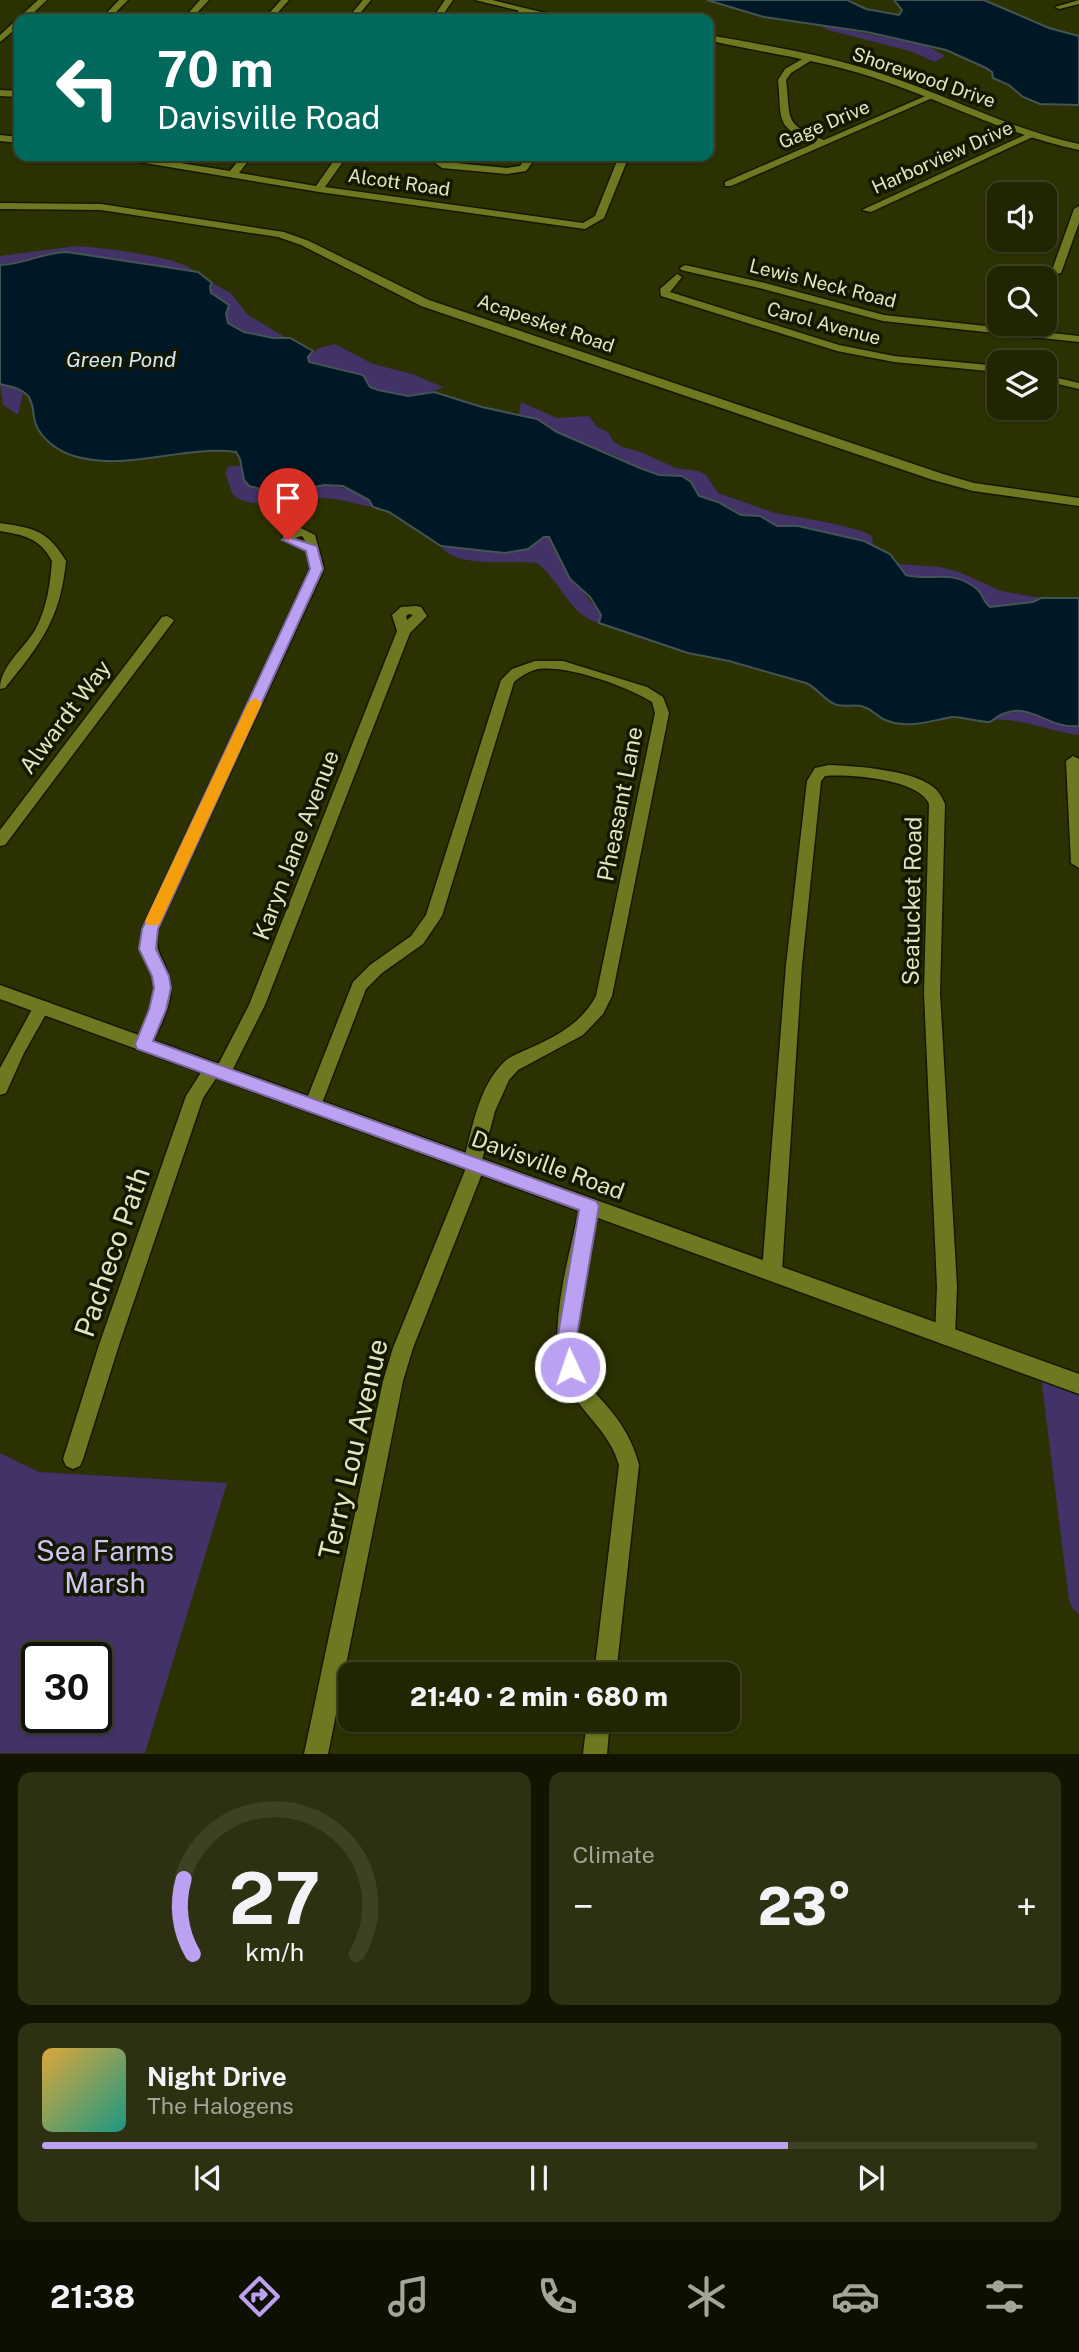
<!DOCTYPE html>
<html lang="en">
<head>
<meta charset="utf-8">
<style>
  :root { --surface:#212502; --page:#2d3111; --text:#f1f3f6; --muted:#a2a599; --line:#3e4224; --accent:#bca0f2 }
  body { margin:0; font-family:"Public Sans",sans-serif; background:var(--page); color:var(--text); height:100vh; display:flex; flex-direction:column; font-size:26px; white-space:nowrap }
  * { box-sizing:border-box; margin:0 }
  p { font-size:23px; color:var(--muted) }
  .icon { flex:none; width:38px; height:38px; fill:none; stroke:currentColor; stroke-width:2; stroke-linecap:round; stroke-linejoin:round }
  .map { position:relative; height:1754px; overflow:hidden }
  .details { display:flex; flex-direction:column; gap:18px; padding:18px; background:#121401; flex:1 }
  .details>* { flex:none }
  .hud { position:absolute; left:14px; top:14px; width:700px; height:147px; border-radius:14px; box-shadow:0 2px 5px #0004,0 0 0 2px var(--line); background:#00695c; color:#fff; overflow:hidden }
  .controls { position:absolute; left:987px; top:182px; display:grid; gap:14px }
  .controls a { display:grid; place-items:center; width:70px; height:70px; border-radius:14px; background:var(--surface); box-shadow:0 2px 5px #0004,0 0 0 2px var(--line); font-size:35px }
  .speed { position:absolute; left:21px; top:1642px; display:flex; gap:14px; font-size:35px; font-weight:700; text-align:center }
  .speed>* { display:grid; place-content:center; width:91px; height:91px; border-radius:50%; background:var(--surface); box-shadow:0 2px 5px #0004,0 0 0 2px var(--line); line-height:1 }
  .speed .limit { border:4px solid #111; border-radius:10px; background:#fff; color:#111 }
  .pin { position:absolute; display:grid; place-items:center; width:60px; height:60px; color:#fff; margin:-72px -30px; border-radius:50% 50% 50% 0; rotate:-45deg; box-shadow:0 0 7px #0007 }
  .pin .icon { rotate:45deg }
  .me { position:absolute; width:77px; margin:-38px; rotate:357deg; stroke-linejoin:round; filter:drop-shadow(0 0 5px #0008) }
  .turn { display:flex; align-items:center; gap:24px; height:147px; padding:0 28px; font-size:32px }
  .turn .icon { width:91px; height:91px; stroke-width:2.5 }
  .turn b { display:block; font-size:49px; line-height:60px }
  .big { font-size:52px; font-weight:800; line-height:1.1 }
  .details .card { flex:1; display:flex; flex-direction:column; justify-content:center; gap:10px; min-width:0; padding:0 24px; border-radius:14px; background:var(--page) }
  .details .dial { align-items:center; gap:0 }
  .dial svg { height:182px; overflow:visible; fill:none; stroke:var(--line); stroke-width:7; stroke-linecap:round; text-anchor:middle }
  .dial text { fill:var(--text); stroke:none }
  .song { display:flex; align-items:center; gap:21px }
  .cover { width:84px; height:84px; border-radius:10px; background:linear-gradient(135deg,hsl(40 70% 55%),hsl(170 70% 35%)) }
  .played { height:7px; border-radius:4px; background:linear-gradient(90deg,var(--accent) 75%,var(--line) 75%) }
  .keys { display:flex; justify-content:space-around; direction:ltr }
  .heat { display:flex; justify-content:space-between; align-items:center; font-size:38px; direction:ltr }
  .details .tiles { flex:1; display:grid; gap:18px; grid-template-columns:1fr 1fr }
  .card:last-child { grid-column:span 2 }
  .trip { position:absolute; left:338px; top:1662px; width:402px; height:70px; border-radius:14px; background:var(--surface); box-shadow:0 2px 5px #0004,0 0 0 2px var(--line); font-weight:800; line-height:70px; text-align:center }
  .menu { display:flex; height:112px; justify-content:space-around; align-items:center; background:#0d0f01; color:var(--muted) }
  .menu .icon { width:49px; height:49px }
  .menu .on { color:var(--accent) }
  .menu b { font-size:32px; color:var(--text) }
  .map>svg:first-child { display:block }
  .green { fill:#423267; fill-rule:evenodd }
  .water { fill:#001726; stroke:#435553; stroke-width:2 }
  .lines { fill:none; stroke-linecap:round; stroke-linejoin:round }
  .minor-casing { stroke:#151801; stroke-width:3 }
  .tertiary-casing { stroke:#151801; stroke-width:3 }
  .secondary-casing { stroke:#151801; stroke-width:3 }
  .minor { fill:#6d7821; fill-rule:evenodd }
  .tertiary { fill:#6d7821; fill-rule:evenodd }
  .secondary { fill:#6d7821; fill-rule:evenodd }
  .route { fill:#bca0f2; stroke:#7a689d; stroke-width:2 }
  .slow { fill:#f59e0b }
  .labels { text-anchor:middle; stroke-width:7; stroke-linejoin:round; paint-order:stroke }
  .far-street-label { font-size:19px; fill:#dfe6bd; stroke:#151801 }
  .far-water-label { font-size:21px; font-style:italic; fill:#d2e7f5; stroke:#151801 }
  .street-label { font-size:23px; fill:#dfe6bd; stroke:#151801 }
  .near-street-label { font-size:28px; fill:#dfe6bd; stroke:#151801 }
  .near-park-label { font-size:28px; fill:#cfc5ef; stroke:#151801 }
</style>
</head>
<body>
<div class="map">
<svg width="1079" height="1754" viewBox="0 0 1079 1754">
  <rect width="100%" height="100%" fill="#2c3102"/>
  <path class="green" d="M818 24 927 46 945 56 935 62 910 51 828 30Z
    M77 246C98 247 182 257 194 271L67 252C44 254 23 265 0 265V256Z
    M212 283 231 293 248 315 285 337C268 341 242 333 228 323L226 314 229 305 211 293 210 286Z
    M335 344 373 364 412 374 443 387C419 398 398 396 373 389L363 375 309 362 308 357 319 348Z
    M0 384 15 386 23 393 18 415 3 405Z
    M521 402 557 418 589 416 597 427 608 432 613 441 622 447 638 451 676 468 698 471 706 475 718 493 775 513 831 523 862 531 872 536 873 545 798 526H777L760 516 741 515 718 502 699 496 692 487 626 462 616 456 557 432 537 419 519 414Z
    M229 466H240L249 486C257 489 267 493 276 493 310 492 322 478 357 493 364 497 370 499 373 507 352 503 331 496 308 498 289 499 256 509 237 498 230 494 229 480 225 473Z
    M544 537 552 539C561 569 583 591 601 615L599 623C569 615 560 580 537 563 513 560 455 569 441 546L505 553 534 545Z
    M899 564 940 567 959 572 1001 591 1041 598 1033 602 990 607C983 602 983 594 976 589 950 568 933 583 905 575Z
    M1025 711 1060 724 1079 726V735C1056 733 1010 715 992 721L999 714Z
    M1041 1377 1079 1390V1614L1072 1608 1069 1600Z
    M0 1453 39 1472 227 1483 145 1753H0ZM37 1657H96V1717H37Z"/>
  <path class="water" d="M707 0H847L866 9 899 15 902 10 894 0H984L1049 28 1079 36V105L1040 104 1023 97 1009 85 993 78 992 72 986 68 946 50 867 32 764 17Z
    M67 252 198 272 212 283 210 286 211 293 229 305 226 314 228 323 244 332 273 338H290L313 351 308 357 309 362 363 375 370 387 378 390 408 396 434 392 482 407 537 419 557 432 640 468 659 475 682 476 691 482 699 496 718 502 741 515 760 516 777 526H798L864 541 890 554 906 575C933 582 951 568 977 589 983 594 983 602 990 607L1033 602 1041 598H1079V726C1044 730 1026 693 990 722 980 722 957 716 952 717 930 721 906 730 883 719 876 715 871 709 864 707 856 704 846 707 837 705 824 701 818 688 806 683L729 661 688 653 599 623 601 615 590 597 570 579 549 537H544L528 549 505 553 441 546 389 512 373 507 369 500 343 486 325 485 277 493 249 486 244 480 240 459 236 452C183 445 126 472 74 456 57 451 36 436 34 417 33 411 33 402 28 396 20 387 11 387 0 384V265C23 265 43 252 67 252Z"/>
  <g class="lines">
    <defs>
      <path id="minor" d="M38 0H47L27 19H19V26L0 42V35Z
        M119 0H128L109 19H101Z
        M200 0H209L191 19H183Z
        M281 0H289L272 19H264Z
        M363 0H371L355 19H347Z
        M445 0H453L440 19H432Z
        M1079 0V4L1059 9 1055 7Z
        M521 8 528 10 520 19H512Z
        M809 55 812 56V60L791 73 786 80C791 120 783 124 824 140L930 94 937 96 731 186H725V182L815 143C774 127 782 120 778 80L785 69Z
        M0 90 19 91V97L0 96Z
        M1029 133 1037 135 871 212 862 210Z
        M0 135 19 137V143L0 141Z
        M116 156H137L230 171 242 156H252L239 173 316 186 337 156H347L325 187 583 223 595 216 619 156H629L604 218 585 229 319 192 121 159Z
        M433 156H443L445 162 507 168 520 166 527 156H537L526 171 507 174 442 168 434 162Z
        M1079 206V223L1061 273 1052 275 1051 273 1074 209Z
        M685 265 765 283 884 315 1079 336V342L883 321 759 288 681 270 680 268Z
        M677 274 682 277 670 292 839 345 894 356 999 366V372L894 362 837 351 661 296 660 289Z
        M1045 375 1079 383V389L1045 381Z
        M0 523C33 528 48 530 66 561 60 620 41 643 5 688L0 689C0 666 23 650 35 630 47 608 50 585 52 561 40 538 24 535 0 531Z
        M301 528 315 535 324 569 158 929C153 953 166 960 170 981 174 1003 160 1025 152 1044L149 1049H137L134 1044C143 1025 158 1003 154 982 150 960 137 953 142 929L310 569 307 551 282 540 284 533ZM301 536 303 537 305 541 295 538Z
        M416 606 421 607 427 616 410 633 265 1005 229 1077 223 1079 217 1077 203 1098 119 1345 83 1459 80 1466 73 1469 66 1466 63 1459 99 1345 186 1096 207 1063H219L249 1005 397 631 392 615 401 607ZM409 614 413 615 407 620 406 616Z
        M167 616 174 620 172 623 5 845 0 846V830L162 617Z
        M535 661H563L647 687 663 697 669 713 612 996 603 1014 583 1035 518 1070 509 1080 495 1111 482 1160 485 1166 413 1348 403 1381 328 1754H304L383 1381 393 1348 466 1168 463 1163C472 1130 478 1087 504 1062 510 1056 520 1053 528 1049 555 1037 581 1024 596 996L655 713 652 702C626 686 568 665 538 669 529 671 521 676 514 682L442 916 423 944 382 973 366 989 319 1111 313 1113 307 1111 304 1106 353 982 370 965 411 936 426 915 501 680 512 669Z
        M1073 756 1079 759V868L1071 863 1066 761Z
        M829 765C857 766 910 770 932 786 938 790 942 797 945 804L940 993 957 1287 955 1336 952 1342 945 1345 938 1342 935 1336 937 1287 924 993 929 804C919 779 849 774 825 776L821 781 802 965 782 1271 779 1277 772 1279 765 1277 762 1271 786 965 807 781 815 768Z
        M42 1001 48 1002 50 1007 24 1053 6 1093 0 1095V1068L36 1002Z
        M589 1198 596 1201 598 1206C591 1247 566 1338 583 1375 589 1386 598 1396 606 1405 622 1423 633 1442 639 1465L616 1675H594L619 1465C610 1432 582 1414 567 1385 543 1339 570 1254 580 1206L582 1201Z
        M587 1720H610L607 1754H583Z"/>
      <path id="tertiary" d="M475 0H492L570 19H554Z
        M714 36C777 47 842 58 902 81 961 102 1017 131 1079 144V150C1007 135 942 100 872 77 819 60 765 53 711 41L709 39Z"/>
      <path id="secondary" d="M0 203 101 204 284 232 309 241 429 300 943 474 974 483 1079 498V506L973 491 933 480 421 306 301 245 278 237 101 210 0 209Z
        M0 985 1079 1374V1394L0 999Z"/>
    </defs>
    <use href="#minor" class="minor-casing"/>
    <use href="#tertiary" class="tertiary-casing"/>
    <use href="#secondary" class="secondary-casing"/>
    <use href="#minor" class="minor"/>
    <use href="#tertiary" class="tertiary"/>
    <use href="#secondary" class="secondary"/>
  </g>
  <path class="route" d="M288 537 317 546 323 569 158 929 156 949 169 976 171 988 166 1010 153 1041 596 1201 599 1206 577 1335C577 1347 582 1364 577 1374L570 1377 563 1374C557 1361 557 1349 558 1335L579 1210 137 1049 135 1044 149 1010 154 988 152 976 139 949 142 929 310 569 306 551 282 540Z"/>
  <path class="slow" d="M255 698 262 703 161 921 159 925H147L145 921 248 703Z"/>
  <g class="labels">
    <g class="far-street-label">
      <text transform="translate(924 77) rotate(19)" y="7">Shorewood Drive</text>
      <text transform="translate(824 124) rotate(-23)" y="7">Gage Drive</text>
      <text transform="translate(942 157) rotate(-24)" y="7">Harborview Drive</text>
      <text transform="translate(399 182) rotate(8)" y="7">Alcott Road</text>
      <text transform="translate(823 283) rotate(14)" y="7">Lewis Neck Road</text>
      <text transform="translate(546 323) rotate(19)" y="7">Acapesket Road</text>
      <text transform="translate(824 323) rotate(15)" y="7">Carol Avenue</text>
    </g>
    <g class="far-water-label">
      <text x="121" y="367">Green Pond</text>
    </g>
    <g class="street-label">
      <text transform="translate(65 717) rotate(-53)" y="8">Alwardt Way</text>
      <text transform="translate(620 804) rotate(-79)" y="8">Pheasant Lane</text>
      <text transform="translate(296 845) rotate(-69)" y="8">Karyn Jane Avenue</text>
      <text transform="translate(912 901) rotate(-89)" y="8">Seatucket Road</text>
      <text transform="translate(548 1165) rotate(20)" y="8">Davisville Road</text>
    </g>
    <g class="near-street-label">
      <text transform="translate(112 1252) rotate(-71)" y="10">Pacheco Path</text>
      <text transform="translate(353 1449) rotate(-77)" y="10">Terry Lou Avenue</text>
    </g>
    <g class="near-park-label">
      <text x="105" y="1561">Sea Farms<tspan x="105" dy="32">Marsh</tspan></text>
    </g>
  </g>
</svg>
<div class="controls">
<a><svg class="icon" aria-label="sound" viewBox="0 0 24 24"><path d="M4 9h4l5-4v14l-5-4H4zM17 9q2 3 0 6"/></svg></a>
<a><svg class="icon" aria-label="search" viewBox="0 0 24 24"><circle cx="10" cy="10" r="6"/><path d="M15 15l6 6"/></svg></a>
<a><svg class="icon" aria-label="layers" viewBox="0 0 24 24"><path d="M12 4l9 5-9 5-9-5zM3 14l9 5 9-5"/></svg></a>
</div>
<div class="speed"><div class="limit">30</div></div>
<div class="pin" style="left:288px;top:540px;background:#d93025"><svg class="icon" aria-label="arrive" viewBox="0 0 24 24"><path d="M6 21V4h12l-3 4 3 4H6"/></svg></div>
<svg class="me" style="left:570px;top:1367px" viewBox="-20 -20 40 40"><circle r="17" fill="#bca0f2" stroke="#fff" stroke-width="3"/><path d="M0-11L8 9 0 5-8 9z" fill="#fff"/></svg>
<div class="trip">21:40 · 2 min · 680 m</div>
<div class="hud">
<div class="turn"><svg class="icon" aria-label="left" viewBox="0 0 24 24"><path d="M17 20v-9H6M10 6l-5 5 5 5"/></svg><div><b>70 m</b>Davisville Road</div></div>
</div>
</div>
<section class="details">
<div class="tiles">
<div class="card dial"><svg viewBox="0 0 100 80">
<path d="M14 69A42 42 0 1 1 86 69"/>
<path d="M14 69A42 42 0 0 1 10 36" stroke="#bca0f2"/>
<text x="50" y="56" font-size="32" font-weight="700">27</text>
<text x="50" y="72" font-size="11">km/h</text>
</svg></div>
<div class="card"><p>Climate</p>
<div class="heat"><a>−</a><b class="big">23°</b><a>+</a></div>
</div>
<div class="card">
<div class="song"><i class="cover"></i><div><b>Night Drive</b><p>The Halogens</p></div></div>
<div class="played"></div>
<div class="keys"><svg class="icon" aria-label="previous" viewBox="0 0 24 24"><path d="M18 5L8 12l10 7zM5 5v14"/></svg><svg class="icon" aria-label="pause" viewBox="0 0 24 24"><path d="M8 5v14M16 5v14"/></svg><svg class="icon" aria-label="next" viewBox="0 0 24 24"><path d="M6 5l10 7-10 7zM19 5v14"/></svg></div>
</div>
</div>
</section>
<nav class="menu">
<b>21:38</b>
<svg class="icon on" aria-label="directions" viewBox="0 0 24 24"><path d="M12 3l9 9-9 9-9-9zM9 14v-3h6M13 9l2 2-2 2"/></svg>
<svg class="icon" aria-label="music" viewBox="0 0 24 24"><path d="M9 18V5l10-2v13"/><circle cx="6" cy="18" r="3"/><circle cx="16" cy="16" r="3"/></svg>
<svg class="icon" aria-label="phone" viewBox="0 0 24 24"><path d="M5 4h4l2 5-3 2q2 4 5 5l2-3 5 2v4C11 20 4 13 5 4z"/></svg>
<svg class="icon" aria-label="climate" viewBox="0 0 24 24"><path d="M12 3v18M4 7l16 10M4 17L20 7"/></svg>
<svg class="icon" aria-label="car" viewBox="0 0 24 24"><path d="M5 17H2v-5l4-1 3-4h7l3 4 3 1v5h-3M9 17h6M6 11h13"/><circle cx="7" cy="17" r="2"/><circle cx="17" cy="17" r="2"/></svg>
<svg class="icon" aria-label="filters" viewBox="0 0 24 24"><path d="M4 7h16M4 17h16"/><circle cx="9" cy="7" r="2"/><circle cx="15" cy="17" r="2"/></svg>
</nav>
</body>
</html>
